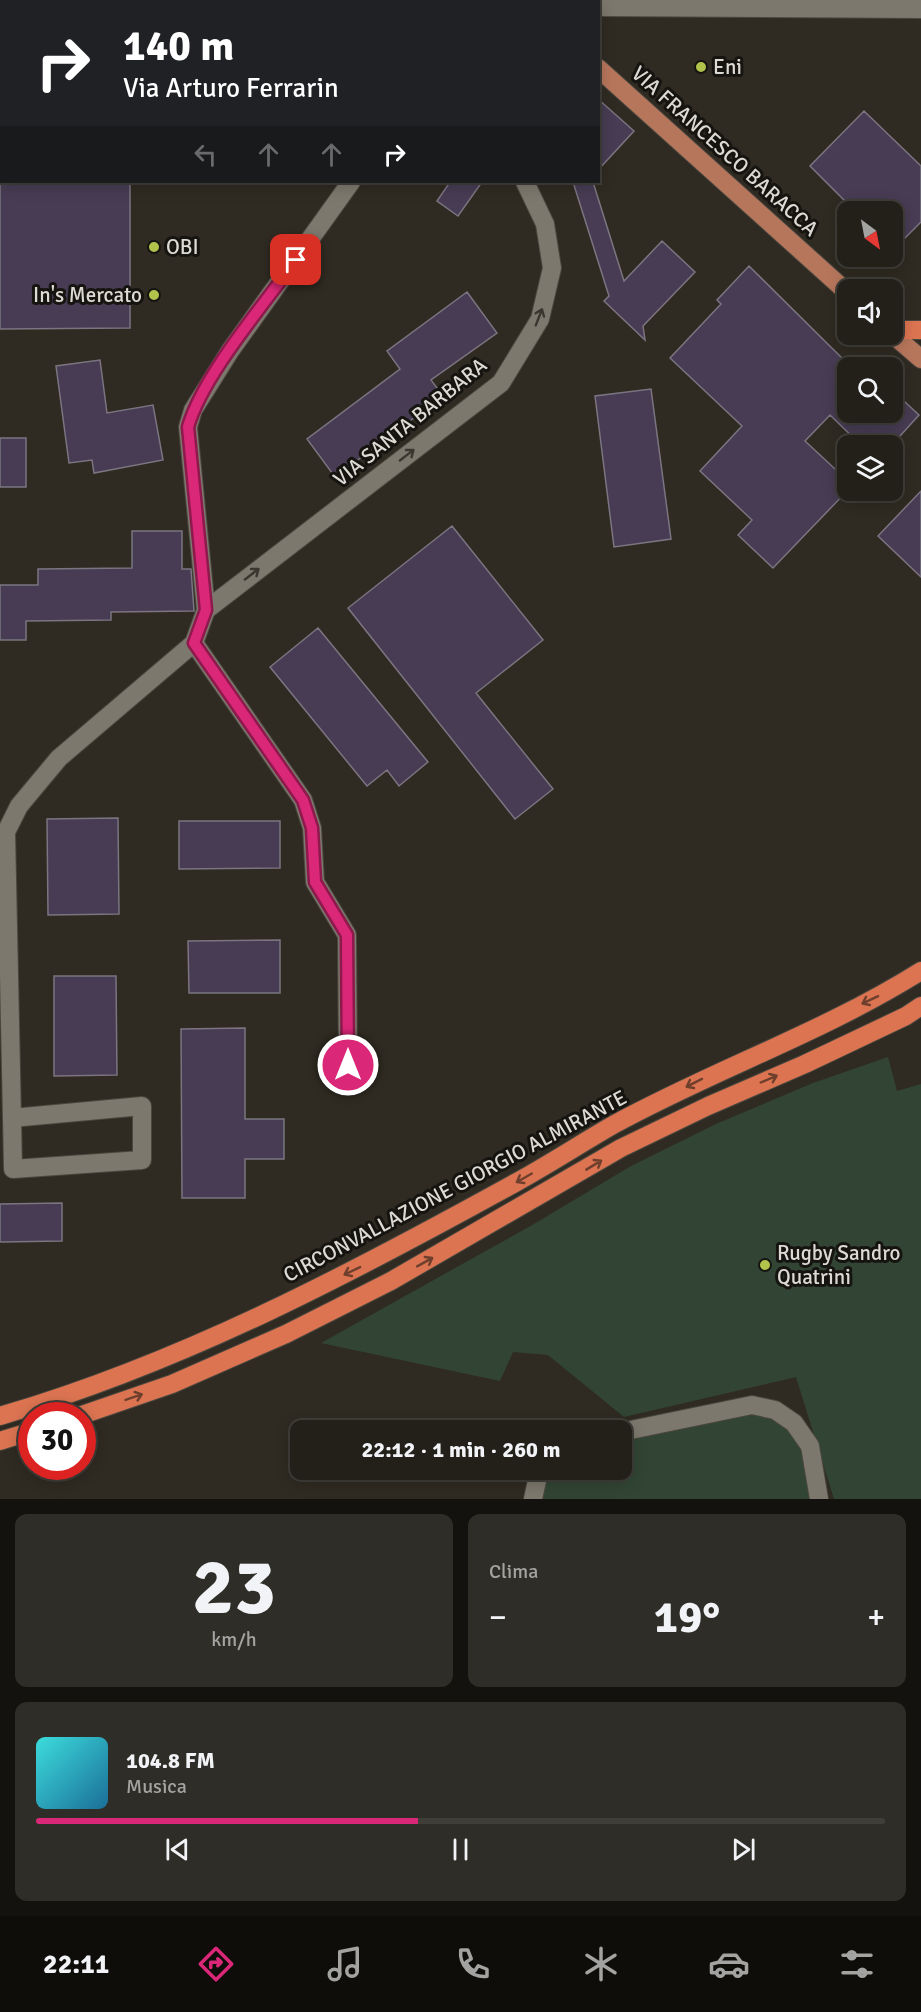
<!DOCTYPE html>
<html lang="it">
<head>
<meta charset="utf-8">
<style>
  :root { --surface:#23201a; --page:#2f2d27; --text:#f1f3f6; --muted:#a3a3a2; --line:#403e39; --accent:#db2777 }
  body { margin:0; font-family:Signika,sans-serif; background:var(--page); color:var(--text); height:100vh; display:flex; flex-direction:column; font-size:22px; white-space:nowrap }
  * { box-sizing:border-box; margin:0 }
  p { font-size:20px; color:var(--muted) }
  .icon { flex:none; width:33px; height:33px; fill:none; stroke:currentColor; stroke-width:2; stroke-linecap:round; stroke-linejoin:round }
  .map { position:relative; height:1499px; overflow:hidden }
  .details { display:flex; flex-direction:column; gap:15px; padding:15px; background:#13120e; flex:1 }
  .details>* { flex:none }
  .top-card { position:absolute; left:0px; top:0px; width:600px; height:183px; box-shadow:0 3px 15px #0003,0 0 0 2px var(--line); background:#202124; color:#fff; overflow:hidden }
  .needle { width:39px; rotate:148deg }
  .tools { position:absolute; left:837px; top:201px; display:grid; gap:12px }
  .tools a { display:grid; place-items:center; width:66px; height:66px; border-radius:12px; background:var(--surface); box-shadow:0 3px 15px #0003,0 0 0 2px var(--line); font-size:30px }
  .speed { position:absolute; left:18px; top:1402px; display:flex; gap:12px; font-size:30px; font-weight:700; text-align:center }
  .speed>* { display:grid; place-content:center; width:78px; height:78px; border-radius:50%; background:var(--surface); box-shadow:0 3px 15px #0003,0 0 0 2px var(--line); line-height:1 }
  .speed .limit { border:9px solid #d22; background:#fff; color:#111 }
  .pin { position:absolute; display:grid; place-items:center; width:51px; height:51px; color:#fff; margin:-26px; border-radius:12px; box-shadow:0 3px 9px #0006 }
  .me { position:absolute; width:66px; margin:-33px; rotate:0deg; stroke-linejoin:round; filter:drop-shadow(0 0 4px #0008) }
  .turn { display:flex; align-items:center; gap:21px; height:126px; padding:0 24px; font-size:27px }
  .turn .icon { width:78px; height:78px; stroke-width:2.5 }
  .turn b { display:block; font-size:42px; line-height:51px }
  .lanes { display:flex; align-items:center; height:57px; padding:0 24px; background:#0003; justify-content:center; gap:30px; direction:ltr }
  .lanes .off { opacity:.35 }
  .big { font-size:45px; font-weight:700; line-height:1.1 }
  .details .tile { flex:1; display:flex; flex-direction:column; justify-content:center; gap:9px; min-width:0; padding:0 21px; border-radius:12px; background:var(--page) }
  .details .dial { align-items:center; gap:0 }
  .dial b { font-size:78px; line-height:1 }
  .song { display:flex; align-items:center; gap:18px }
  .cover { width:72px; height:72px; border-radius:9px; background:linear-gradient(135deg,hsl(180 70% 55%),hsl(200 70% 35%)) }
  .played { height:6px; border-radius:3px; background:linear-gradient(90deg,var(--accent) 45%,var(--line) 45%) }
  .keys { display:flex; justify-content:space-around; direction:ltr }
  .heat { display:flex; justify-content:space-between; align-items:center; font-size:33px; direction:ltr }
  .details .tiles { flex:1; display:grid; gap:15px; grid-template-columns:1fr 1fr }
  .tile:last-child { grid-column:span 2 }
  .trip { position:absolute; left:290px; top:1420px; width:342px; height:60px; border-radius:12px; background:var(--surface); box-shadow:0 3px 15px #0003,0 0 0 2px var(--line); font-weight:700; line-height:60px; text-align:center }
  .dock { display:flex; height:96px; justify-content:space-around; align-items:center; background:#0e0d0a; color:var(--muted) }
  .dock .icon { width:42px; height:42px }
  .dock .current { color:var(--accent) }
  .dock b { font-size:27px; color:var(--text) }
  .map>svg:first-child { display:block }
  .green { fill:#324534 }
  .building { fill:#473c53; stroke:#7a7580; stroke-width:1.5 }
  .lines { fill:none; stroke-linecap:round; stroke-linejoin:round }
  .minor-casing { stroke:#4a473f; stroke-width:20 }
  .major-casing { stroke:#4a473f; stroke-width:20 }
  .highway-casing { stroke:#4a473f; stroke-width:20 }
  .minor { stroke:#7d786d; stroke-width:18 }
  .major { stroke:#b6765c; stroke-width:18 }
  .highway { stroke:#dc7451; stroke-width:18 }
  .oneway { stroke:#3a3731 }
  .oneway2 { stroke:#6f3f2d }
  .route-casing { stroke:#8e194d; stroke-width:15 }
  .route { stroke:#db2777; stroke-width:10 }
  .poi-dot { fill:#b2c34c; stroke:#161410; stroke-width:2 }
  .labels { text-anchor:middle; stroke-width:6; stroke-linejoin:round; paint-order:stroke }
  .poi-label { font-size:21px; fill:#dddad4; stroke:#161410; text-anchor:start }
  .street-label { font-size:21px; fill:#dddad4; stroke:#161410 }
</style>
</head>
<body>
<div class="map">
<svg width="921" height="1499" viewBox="0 0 921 1499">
  <rect width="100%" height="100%" fill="#2f2b22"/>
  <path class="green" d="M0 0H181L182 1 2 2 0 65Z
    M888 1057 897 1091 921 1084V1499H834L796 1377 624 1417 548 1355 513 1352 500 1381 321 1343 534 1224 631 1166 716 1124 813 1083Z
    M752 1405 794 1423 819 1499H533L543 1470H621V1432Z"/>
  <path class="building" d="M598 99 634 131 598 170Z
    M864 111 921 166V222L892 251V212H856L810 166Z
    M0 182H130V328L0 329Z
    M450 182H482L458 216 437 201Z
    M573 182H593L624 281 662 241 695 272 643 326 645 340 604 301 609 296Z
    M749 266 848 364V412H892V390L919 415 891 446H862L830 415 805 441 848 481V490L773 568 738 535 752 520 700 471 742 426 670 358 721 304 717 300Z
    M467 292 497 333 431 380 443 396 335 477 307 439 400 369 387 351Z
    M100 360 107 413 153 405 163 460 94 473 92 460 69 463 56 366Z
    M651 389 671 539 614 547 595 396Z
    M0 438H26V487H0Z
    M921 491V577L878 536Z
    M452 526 543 640 476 693 553 789 515 819 348 608Z
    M132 531H182V569H191L194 611 111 612V620L26 621V640H0V585H38V569L132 568Z
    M318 628 428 762 399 786 387 770 367 786 270 667Z
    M118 818 119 914 48 915 47 819Z
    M179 821H280V868L179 869Z
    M280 940V993H189L188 941Z
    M54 976H116L117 1075 54 1076Z
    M245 1028V1119H284V1159H245V1198H182L181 1029Z
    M62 1203V1241L0 1242V1204Z"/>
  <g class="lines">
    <defs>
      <path id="minor" d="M329 2 332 0
        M598 7 921 9
        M0 81 2 80
        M206 610 501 383 540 319 552 268 545 224 525 182
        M194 643 303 800 312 828 315 882 347 935 348 1065
        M12 1118 13 1169 142 1160V1106L12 1118 6 832 19 806 59 758 194 643 206 610 188 427 193 410 230 351 351 182
        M621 1432 752 1405 775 1410 794 1423 810 1446 819 1499
        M533 1499 538 1476 543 1470"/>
      <path id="major" d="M526 0 527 2
        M598 68 848 293
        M892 334 921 359"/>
      <path id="highway" d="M892 330H921
        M0 1416C182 1363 350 1274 515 1183 548 1165 580 1144 613 1125 713 1070 824 1032 921 971
        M79 1416 172 1384 286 1334 391 1281 621 1148 708 1106 805 1064 906 1016 921 1006
        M0 1441 32 1431"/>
    </defs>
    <use href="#minor" class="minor-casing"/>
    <use href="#major" class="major-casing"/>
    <use href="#highway" class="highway-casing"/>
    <use href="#minor" class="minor"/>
    <use href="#major" class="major"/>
    <use href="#highway" class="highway"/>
  </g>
  <defs><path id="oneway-shaft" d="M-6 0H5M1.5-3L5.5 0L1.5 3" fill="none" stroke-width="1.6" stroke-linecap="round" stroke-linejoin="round" transform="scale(1.5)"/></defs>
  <g class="oneway">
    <use href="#oneway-shaft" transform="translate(539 317) rotate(-69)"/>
    <use href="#oneway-shaft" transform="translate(407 455) rotate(-38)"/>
    <use href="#oneway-shaft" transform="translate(252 574) rotate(-38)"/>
  </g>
  <g class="oneway2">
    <use href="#oneway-shaft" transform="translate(870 1000) rotate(155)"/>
    <use href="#oneway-shaft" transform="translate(769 1079) rotate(-23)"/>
    <use href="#oneway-shaft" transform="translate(694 1083) rotate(153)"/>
    <use href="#oneway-shaft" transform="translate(594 1165) rotate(-31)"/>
    <use href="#oneway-shaft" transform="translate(524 1178) rotate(150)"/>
    <use href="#oneway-shaft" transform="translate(425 1262) rotate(-29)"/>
    <use href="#oneway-shaft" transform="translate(352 1271) rotate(154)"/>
    <use href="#oneway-shaft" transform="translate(134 1397) rotate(-19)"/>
  </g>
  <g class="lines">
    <defs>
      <path id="route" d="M296 260C263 306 203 375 188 427L206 610 194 643 303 800 312 828 315 882 347 935 348 1065"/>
    </defs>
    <use href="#route" class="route-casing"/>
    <use href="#route" class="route"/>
  </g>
  <g class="poi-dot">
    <circle cx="701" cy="67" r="6"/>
    <circle cx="154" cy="247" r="6"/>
    <circle cx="154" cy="295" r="6"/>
    <circle cx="765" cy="1265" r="6"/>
  </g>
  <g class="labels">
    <g class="poi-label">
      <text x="713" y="74">Eni</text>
      <text x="166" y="254">OBI</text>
      <text x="142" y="302" text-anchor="end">In's Mercato</text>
      <text x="777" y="1260">Rugby Sandro<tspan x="777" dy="24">Quatrini</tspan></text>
    </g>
    <g class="street-label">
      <text transform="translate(725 151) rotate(42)" y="7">VIA FRANCESCO BARACCA</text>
      <text transform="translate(410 422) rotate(-39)" y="7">VIA SANTA BARBARA</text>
      <text transform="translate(455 1186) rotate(-28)" y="7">CIRCONVALLAZIONE GIORGIO ALMIRANTE</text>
    </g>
  </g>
</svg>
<div class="tools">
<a><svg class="needle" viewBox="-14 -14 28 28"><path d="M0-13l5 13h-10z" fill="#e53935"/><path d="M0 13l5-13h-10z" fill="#a3a3a2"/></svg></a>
<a><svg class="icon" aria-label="sound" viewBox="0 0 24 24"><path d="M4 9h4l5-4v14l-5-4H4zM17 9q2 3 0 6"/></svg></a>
<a><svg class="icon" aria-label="search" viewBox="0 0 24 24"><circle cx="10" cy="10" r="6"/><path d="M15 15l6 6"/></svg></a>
<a><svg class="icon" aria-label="layers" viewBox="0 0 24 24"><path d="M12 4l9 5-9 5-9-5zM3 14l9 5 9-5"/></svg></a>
</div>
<div class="speed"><div class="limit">30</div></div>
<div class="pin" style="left:296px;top:260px;background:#d93025"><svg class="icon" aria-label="arrive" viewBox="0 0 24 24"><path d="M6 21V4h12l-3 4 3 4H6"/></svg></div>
<svg class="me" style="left:348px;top:1065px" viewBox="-20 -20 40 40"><circle r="17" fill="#db2777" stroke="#fff" stroke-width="3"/><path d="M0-11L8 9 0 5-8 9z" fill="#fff"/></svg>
<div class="trip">22:12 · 1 min · 260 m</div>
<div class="top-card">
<div class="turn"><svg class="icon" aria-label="right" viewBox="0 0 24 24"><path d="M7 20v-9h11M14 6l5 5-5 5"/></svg><div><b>140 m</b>Via Arturo Ferrarin</div></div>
<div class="lanes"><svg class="icon off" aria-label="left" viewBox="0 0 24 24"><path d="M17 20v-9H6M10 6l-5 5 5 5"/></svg><svg class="icon off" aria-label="ahead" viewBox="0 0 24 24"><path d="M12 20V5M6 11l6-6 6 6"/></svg><svg class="icon off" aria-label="ahead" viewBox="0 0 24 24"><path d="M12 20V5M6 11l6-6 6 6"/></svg><svg class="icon" aria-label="right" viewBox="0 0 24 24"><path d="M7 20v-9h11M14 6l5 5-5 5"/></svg></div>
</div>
</div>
<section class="details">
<div class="tiles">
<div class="tile dial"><b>23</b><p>km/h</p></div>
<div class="tile"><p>Clima</p>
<div class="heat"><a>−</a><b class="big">19°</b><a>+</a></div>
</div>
<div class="tile">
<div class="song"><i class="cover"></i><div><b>104.8 FM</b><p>Musica</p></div></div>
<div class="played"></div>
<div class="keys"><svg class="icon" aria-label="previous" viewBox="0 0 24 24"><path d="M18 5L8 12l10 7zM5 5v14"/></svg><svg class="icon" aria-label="pause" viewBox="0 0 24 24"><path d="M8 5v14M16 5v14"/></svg><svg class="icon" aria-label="next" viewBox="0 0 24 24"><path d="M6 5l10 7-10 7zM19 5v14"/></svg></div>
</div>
</div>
</section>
<nav class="dock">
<b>22:11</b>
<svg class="icon current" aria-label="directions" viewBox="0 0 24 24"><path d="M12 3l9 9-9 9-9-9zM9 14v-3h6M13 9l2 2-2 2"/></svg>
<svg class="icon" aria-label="music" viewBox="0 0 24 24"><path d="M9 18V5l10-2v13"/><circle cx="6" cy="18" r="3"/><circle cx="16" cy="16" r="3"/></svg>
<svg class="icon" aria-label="phone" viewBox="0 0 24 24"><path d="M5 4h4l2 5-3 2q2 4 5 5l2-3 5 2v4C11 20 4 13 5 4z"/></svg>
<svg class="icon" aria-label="climate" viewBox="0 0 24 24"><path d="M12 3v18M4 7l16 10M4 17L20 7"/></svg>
<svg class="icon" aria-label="car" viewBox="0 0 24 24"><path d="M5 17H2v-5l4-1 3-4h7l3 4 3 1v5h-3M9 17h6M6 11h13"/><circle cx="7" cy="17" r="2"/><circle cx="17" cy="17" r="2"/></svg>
<svg class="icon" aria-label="filters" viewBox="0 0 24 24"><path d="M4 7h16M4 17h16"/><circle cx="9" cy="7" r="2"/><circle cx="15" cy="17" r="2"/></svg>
</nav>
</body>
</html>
